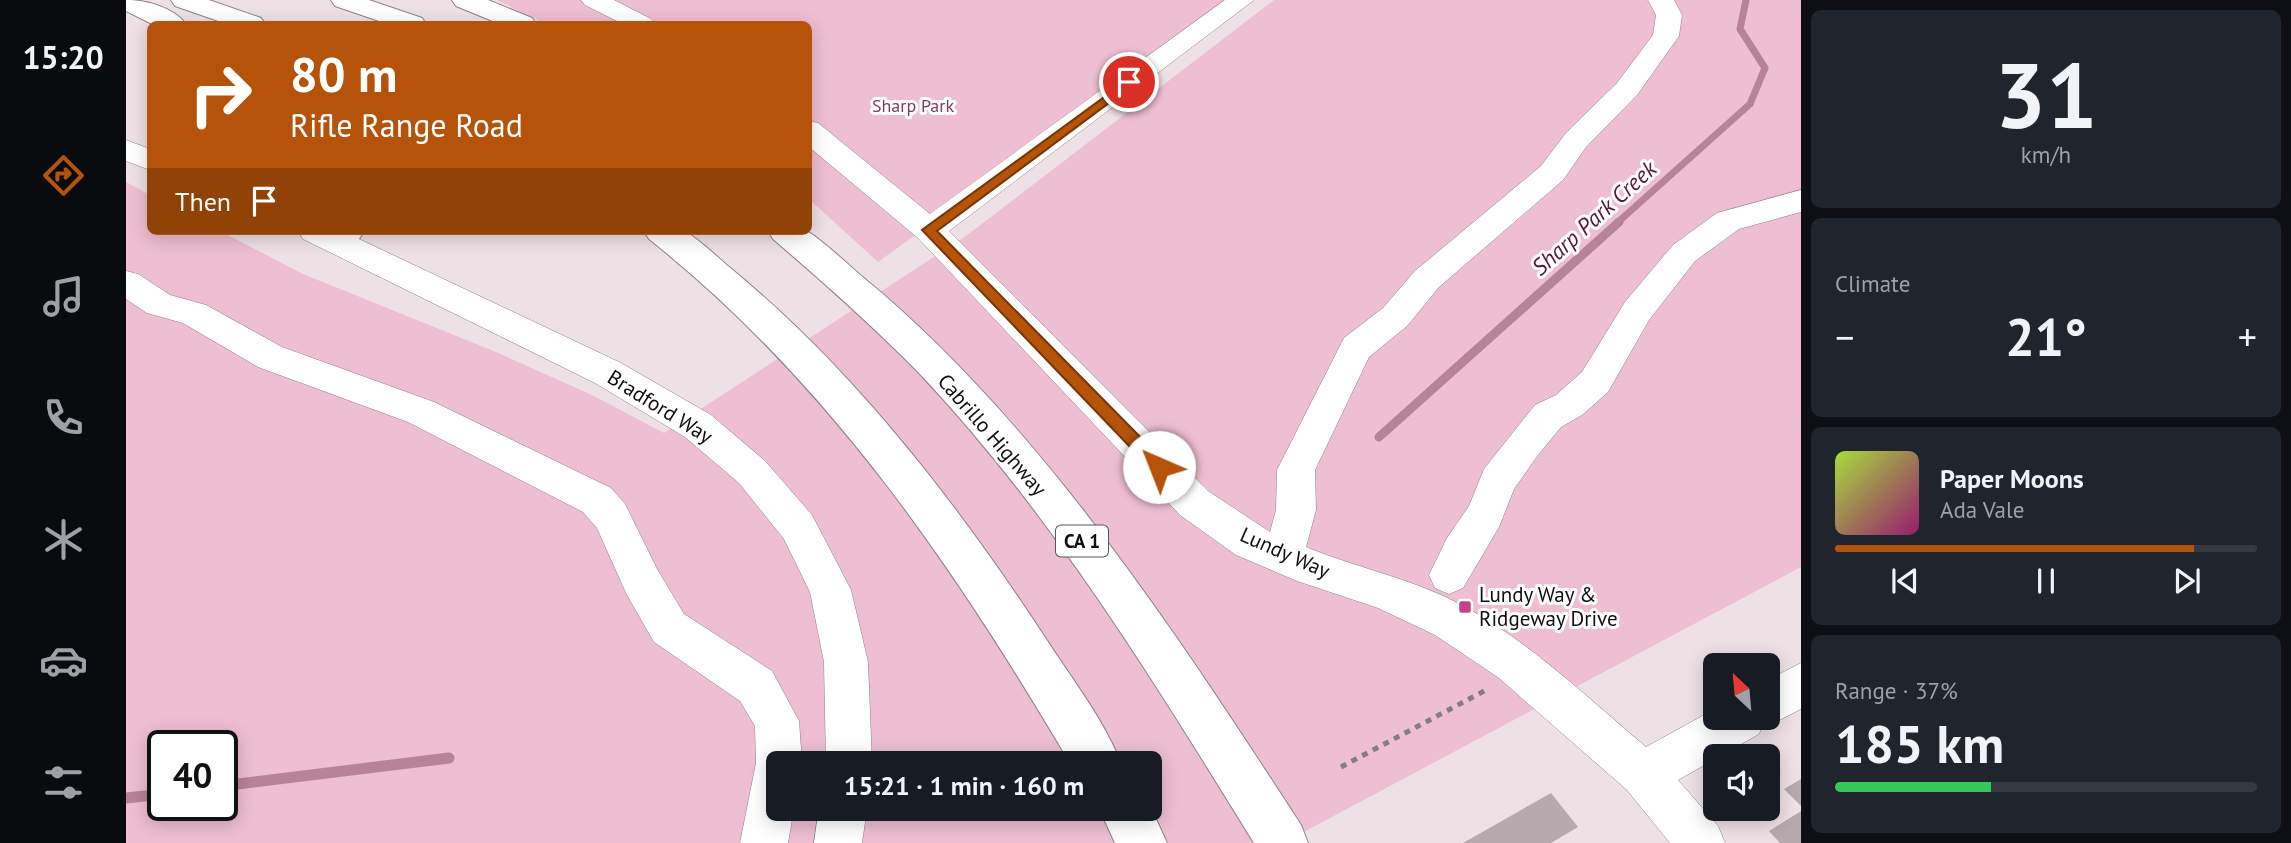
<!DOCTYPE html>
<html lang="en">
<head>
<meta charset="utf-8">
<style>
  :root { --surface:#171b24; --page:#20242c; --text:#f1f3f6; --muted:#9ea1a6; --line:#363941; --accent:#b45309 }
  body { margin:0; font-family:"PT Sans",sans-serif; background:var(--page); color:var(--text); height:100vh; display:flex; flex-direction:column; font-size:26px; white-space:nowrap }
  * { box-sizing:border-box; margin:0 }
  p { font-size:23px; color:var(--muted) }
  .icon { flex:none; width:38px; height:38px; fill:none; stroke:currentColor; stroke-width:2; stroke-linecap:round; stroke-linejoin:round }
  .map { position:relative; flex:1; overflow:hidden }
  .drawer { display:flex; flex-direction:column; gap:10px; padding:10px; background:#0d0f14; width:490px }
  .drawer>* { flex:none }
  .guide { position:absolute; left:21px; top:21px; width:665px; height:214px; border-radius:10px; box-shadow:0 4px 18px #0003; background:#b45309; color:#fff; overflow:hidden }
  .needle { width:46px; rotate:334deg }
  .fabs { position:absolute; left:1577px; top:653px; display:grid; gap:14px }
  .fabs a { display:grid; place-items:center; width:77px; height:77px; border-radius:10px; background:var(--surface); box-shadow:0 4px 18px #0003; font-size:35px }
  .speed { position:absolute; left:21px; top:730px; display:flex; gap:14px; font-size:35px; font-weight:700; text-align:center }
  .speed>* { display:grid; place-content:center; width:91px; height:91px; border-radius:50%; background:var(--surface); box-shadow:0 4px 18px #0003; line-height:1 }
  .speed .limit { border:4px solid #111; border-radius:10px; background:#fff; color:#111 }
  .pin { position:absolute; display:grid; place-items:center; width:60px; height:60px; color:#fff; margin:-30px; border:4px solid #fff; border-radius:50%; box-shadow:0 2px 7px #0007 }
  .me { position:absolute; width:77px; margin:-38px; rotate:316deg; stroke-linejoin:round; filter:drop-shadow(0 0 5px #0008) }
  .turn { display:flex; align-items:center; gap:24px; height:147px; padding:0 28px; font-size:32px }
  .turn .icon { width:91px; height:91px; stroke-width:2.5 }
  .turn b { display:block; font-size:49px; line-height:60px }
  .then { display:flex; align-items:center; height:66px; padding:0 28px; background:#0003; gap:14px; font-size:26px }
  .big { font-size:52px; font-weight:600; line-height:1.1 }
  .drawer .card { flex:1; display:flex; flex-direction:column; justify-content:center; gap:10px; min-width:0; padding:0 24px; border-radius:10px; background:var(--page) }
  .drawer .dial { align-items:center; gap:0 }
  .dial b { font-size:91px; line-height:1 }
  .song { display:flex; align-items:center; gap:21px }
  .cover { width:84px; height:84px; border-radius:10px; background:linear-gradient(135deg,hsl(80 70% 55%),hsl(320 70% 35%)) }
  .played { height:7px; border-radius:4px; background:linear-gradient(90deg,var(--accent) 85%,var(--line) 85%) }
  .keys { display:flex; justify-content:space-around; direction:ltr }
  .heat { display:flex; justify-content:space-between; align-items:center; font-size:38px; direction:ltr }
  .charge { height:10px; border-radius:5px; background:linear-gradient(90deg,#34c759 37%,var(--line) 0) }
  .trip { position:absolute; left:640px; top:751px; width:396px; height:70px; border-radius:10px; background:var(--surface); box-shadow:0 4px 18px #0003; font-weight:600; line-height:70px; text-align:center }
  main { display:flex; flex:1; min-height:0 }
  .tabs { display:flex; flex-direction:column; width:126px; justify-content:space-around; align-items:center; background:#090b0e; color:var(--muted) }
  .tabs .icon { width:49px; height:49px }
  .tabs .active { color:var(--accent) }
  .tabs b { font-size:32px; color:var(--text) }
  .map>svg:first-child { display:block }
  .green { fill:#eebed2; fill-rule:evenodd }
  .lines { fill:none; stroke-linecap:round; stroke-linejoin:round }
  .stream-far2 { stroke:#b78399; stroke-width:7 }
  .stream-far1 { stroke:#b78399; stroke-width:9 }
  .stream { stroke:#b78399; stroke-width:11 }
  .building { fill:#b6aaae }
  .minor-casing { stroke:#8e8287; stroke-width:1 }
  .highway-casing { stroke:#8e8287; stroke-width:2 }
  .path { stroke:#867d80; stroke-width:5; stroke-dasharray:6 6; stroke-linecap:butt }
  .minor { fill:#fff; fill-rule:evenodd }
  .highway { fill:#fff; fill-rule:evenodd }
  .route { fill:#b45309; stroke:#753606; stroke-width:2 }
  .poi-dot { fill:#c64287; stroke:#fff; stroke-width:2.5 }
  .labels { text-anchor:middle; stroke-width:6; stroke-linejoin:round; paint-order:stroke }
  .far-park-label { font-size:18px; fill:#7e3c5b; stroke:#fff }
  .shield { fill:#fff; stroke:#595657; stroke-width:2 }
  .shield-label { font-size:19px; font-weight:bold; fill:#120e0f }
  .street-label { font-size:21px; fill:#120e0f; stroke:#fff }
  .poi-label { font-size:21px; fill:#120e0f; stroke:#fff; text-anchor:start }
  .water-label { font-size:23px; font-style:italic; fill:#551637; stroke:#fff }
</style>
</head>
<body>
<main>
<nav class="tabs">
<b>15:20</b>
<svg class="icon active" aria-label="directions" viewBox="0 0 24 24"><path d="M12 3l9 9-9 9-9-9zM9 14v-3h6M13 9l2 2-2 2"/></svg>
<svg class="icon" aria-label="music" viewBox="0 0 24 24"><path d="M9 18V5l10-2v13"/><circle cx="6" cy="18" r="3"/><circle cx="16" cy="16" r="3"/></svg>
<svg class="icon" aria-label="phone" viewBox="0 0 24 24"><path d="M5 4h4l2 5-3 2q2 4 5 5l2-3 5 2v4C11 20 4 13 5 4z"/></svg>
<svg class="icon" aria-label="climate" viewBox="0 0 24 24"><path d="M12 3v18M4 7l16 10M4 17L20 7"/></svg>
<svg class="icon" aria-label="car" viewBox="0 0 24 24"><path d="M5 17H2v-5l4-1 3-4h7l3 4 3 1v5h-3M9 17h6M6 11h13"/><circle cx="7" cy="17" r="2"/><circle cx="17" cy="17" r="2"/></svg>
<svg class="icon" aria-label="filters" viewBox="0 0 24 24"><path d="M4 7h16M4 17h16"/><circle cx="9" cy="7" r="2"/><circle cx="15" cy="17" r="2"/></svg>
</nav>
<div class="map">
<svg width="1675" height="843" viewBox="0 0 1675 843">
  <rect width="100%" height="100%" fill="#eee1e6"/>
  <path class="green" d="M371 0H1113L752 262 683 199 682 24H419Z
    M1148 0H1675V567L1157 843H0V182L24 195V231H94L177 274 370 352 466 395 538 433 840 236ZM37 746H96V805H37ZM653 763H1024V808H653Z"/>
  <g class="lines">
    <path class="stream-far2" d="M1491 223 1624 104 1639 68 1614 29 1620 0"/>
    <path class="stream-far1" d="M1253 437 1493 222"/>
    <path class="stream" d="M96 786 323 758
      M0 798 37 794"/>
  </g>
  <path class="building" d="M1675 779V806L1658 789Z
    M1425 793 1452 827 1425 843H1337Z
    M1675 811V843H1654L1643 831Z"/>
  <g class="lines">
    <defs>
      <path id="minor" d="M455 0H488L525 19 529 24H497L459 5Z
        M1099 0H1128L823 231 1082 491 1144 532 1150 510 1151 470 1218 338 1257 308 1289 271 1415 166 1440 133 1491 83 1527 35 1530 15 1522 0H1548L1556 15 1553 36 1511 95 1460 147 1437 180 1313 287 1281 326 1243 357 1189 470 1190 510 1180 547C1233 569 1289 579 1339 607 1406 644 1462 698 1520 747L1589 709V718H1642V680L1675 663V709L1642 726 1637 724 1633 734 1594 756H1589V759L1552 780 1592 826 1599 843H1544L1501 790 1373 678 1309 635 1252 608 1171 581 1110 555 1054 515 792 238 682 146V121L692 123 804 214Z
        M0 140 24 149V170L0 161Z
        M1675 190V212L1613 229 1569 261 1523 320 1482 392 1456 415 1435 427 1412 455 1388 489 1373 527 1337 588 1323 594 1309 588 1303 575 1321 538 1343 506 1358 469 1409 405 1430 395 1456 372 1499 302 1547 245 1591 213Z
        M172 231H216L495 363 585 415 639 461 686 515 725 590 742 662 746 763H700L698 662 684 592 658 539 613 483 559 437 469 383 177 239Z
        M0 271 12 274 44 295 80 305 156 347 308 402 485 488 499 504 531 569 558 614 646 671 673 721 676 763H653V808H668L662 843H614L630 763 629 726 614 701 528 642 501 595 471 528 457 512 282 422 132 367 57 323 21 313 0 299Z
        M693 808H741L736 843H688Z"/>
      <path id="highway" d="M0 0C20 0 47 7 60 24H26L0 11Z
        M45 0H83L135 18 139 24H101L49 6Z
        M205 0H243L296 18 300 24H262L209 6Z
        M326 0H362L406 18 410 24H374L330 6Z
        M195 231H238L233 239 207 251 195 247 190 239Z
        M518 231C530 231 544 229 556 231 567 233 592 258 602 266 730 371 834 507 924 645 949 683 978 721 995 763H944C829 568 703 382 523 239Z
        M642 231C654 231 669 228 680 231 689 234 723 265 733 274 911 419 1051 634 1175 825L1182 843H1128C1027 680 925 512 792 372 746 325 697 282 647 239Z
        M1024 806 1041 843H989L973 808H1024Z"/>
    </defs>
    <use href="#minor" class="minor-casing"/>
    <use href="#highway" class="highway-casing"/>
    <path class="path" d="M1215 767 1362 689"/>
    <use href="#minor" class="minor"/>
    <use href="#highway" class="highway"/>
  </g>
  <path class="route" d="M1003 79 1009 82 1007 85 811 231 1039 462 1042 467 1039 472H1028L796 230Z"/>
  <rect class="poi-dot" x="1332" y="600" width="14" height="14" rx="3.5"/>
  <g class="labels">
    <g class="far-park-label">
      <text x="787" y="112">Sharp Park</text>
    </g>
    <rect class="shield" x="930" y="525.5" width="52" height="31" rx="5"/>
    <g class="shield-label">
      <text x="956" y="548">CA 1</text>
    </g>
    <g class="street-label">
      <text transform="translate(534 407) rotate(32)" y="7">Bradford Way</text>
      <text transform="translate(866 435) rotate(49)" y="7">Cabrillo Highway</text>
      <text transform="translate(1159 553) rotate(24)" y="7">Lundy Way</text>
    </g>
    <g class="poi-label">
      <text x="1353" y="602">Lundy Way &amp;<tspan x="1353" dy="24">Ridgeway Drive</tspan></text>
    </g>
    <g class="water-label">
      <text transform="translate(1468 218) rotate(-42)" y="8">Sharp Park Creek</text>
    </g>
  </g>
</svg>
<div class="fabs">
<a><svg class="needle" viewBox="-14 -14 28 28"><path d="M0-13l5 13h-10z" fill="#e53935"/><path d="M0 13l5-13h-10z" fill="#9ea1a6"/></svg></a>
<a><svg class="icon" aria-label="sound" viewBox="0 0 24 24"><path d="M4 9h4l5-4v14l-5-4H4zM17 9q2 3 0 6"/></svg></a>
</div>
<div class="speed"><div class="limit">40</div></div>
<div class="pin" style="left:1003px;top:82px;background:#d93025"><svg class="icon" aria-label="arrive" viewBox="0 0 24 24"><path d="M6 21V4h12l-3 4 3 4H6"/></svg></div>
<svg class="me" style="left:1033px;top:467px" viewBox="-20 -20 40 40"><circle r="19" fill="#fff"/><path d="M0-13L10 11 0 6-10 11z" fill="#b45309"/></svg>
<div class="trip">15:21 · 1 min · 160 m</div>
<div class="guide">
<div class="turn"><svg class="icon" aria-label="right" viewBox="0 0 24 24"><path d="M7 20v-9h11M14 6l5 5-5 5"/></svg><div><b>80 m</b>Rifle Range Road</div></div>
<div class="then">Then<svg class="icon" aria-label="arrive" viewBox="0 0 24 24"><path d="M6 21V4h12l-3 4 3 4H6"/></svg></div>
</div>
</div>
<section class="drawer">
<div class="card dial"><b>31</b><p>km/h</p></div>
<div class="card"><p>Climate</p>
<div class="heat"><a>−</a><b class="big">21°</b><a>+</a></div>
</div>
<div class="card">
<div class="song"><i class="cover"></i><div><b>Paper Moons</b><p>Ada Vale</p></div></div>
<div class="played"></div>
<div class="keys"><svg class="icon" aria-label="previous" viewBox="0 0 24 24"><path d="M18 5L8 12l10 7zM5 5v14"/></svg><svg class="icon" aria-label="pause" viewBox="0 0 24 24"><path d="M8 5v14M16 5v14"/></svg><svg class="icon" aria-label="next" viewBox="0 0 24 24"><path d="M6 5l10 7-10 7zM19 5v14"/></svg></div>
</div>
<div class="card"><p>Range · 37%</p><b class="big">185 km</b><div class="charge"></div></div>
</section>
</main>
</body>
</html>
